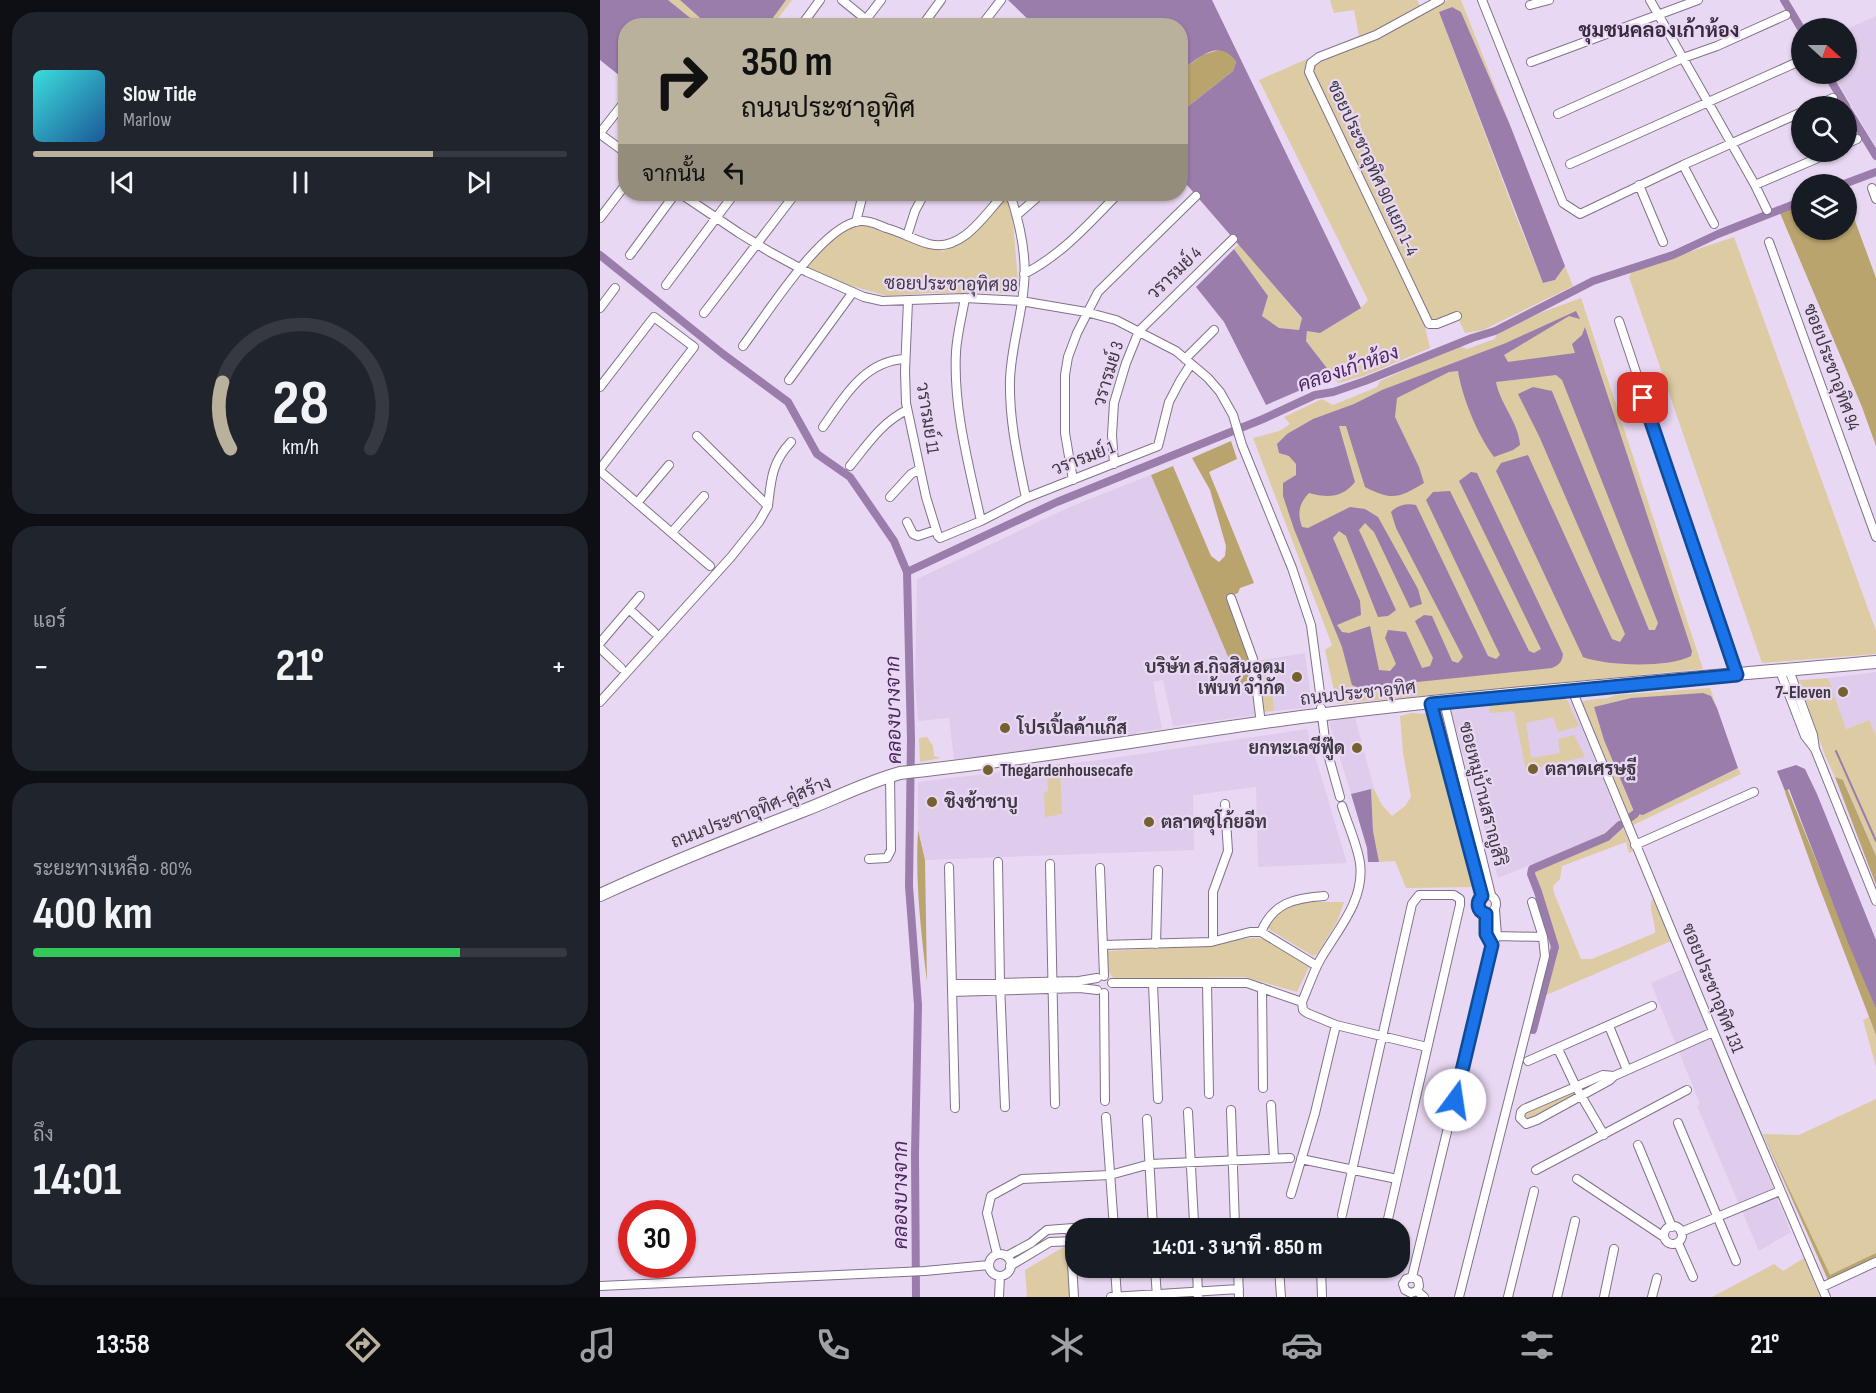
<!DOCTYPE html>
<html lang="th">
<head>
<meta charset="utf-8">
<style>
  :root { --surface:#171b24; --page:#20242c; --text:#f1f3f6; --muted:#9ea1a6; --line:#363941; --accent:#b9b19c }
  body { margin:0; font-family:"Sofia Sans Condensed",Sarabun,sans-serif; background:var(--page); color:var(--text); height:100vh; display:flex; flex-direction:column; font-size:22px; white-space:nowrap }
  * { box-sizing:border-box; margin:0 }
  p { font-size:20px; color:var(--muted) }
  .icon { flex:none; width:33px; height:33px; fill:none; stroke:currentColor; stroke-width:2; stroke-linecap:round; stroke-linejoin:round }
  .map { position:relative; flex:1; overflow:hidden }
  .side { display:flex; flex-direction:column; gap:12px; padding:12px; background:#0d0f14; width:600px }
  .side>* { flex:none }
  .top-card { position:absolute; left:18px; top:18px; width:570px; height:183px; border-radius:24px; box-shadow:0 2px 4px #0004; background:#b9b19c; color:#111; overflow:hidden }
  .needle { width:39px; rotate:111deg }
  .controls { position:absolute; left:1191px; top:18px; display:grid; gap:12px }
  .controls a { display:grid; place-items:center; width:66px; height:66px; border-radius:50%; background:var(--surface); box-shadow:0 2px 4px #0004; font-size:30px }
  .speed { position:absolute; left:18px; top:1200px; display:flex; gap:12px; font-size:30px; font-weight:700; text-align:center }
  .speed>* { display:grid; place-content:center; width:78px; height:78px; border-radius:50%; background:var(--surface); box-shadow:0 2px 4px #0004; line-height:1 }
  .speed .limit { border:9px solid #d22; background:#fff; color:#111 }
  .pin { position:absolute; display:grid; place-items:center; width:51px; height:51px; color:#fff; margin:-26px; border-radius:12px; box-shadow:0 3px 9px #0006 }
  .me { position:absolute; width:66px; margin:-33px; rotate:14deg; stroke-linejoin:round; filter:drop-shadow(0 0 4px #0008) }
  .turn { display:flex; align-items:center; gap:21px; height:126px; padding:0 24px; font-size:27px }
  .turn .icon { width:78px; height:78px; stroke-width:2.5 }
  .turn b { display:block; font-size:42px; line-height:51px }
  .then { display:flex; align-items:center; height:57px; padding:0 24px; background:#0003; gap:12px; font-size:22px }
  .big { font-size:45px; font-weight:700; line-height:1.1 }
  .side .widget { flex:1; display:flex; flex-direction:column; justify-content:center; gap:9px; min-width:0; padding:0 21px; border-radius:24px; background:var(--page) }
  .side .dial { align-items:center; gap:0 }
  .dial svg { height:156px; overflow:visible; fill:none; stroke:var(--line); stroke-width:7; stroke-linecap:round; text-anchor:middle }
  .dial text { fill:var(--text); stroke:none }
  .song { display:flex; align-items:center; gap:18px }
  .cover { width:72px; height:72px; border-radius:9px; background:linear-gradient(135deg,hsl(180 70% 55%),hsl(210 70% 35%)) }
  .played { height:6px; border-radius:3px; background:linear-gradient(90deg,var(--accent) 75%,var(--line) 75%) }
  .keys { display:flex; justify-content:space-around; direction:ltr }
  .heat { display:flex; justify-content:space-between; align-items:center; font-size:33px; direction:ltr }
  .charge { height:9px; border-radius:4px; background:linear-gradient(90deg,#34c759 80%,var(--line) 0) }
  .trip { position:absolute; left:465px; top:1218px; width:345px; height:60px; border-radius:24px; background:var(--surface); box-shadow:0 2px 4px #0004; font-weight:700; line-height:60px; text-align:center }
  .dock { display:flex; height:96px; justify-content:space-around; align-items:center; background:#090b0e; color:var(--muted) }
  .dock .icon { width:42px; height:42px }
  .dock .current { color:var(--accent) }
  .dock b { font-size:27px; color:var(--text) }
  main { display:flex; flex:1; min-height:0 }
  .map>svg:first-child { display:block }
  .built { fill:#dfcbeb }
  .green { fill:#dccba3 }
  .forest { fill:#b9a46e }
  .water { fill:#9b7dab }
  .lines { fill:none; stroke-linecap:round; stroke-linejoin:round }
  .stream { stroke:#9b7dab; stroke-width:2 }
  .canal { stroke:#9b7dab; stroke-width:8 }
  .minor-casing { stroke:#817289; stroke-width:10 }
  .secondary-casing { stroke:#817289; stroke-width:14 }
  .minor { stroke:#fff; stroke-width:8 }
  .secondary { stroke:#fff; stroke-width:12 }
  .route-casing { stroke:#114b97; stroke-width:15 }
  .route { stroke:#1a73e8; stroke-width:10 }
  .poi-dot { fill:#74612f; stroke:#e9d8f3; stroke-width:2 }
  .labels { text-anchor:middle; stroke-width:4.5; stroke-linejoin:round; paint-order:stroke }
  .street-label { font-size:18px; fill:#3e3842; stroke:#e9d8f3 }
  .poi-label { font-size:18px; font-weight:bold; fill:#3e3842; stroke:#e9d8f3; text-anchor:start }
  .neighbourhood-label { font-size:20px; font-weight:bold; fill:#372a3f; stroke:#e9d8f3 }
  .water-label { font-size:20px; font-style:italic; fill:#4e2761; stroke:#e9d8f3 }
</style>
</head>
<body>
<main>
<section class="side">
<div class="widget">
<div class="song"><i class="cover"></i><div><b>Slow Tide</b><p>Marlow</p></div></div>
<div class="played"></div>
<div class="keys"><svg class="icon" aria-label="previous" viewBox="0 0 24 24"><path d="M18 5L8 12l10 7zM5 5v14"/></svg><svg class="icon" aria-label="pause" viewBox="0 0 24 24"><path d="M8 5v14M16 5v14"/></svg><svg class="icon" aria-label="next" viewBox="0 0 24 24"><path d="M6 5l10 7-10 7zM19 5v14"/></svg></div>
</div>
<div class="widget dial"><svg viewBox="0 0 100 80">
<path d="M14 69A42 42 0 1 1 86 69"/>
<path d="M14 69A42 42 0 0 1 10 35" stroke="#b9b19c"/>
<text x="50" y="56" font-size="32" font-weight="700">28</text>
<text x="50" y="72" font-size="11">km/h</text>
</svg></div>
<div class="widget"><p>แอร์</p>
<div class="heat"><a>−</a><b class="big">21°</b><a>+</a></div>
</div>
<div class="widget"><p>ระยะทางเหลือ · 80%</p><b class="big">400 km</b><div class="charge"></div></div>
<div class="widget"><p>ถึง</p><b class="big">14:01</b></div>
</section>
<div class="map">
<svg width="1276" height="1297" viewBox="0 0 1276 1297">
  <rect width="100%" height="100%" fill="#e9d8f3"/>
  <path class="built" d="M1276 16V147L1233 74H1246L1247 29Z
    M551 475 632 666 638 670 640 687H653L657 715 573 726 563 680 553 682 562 729 537 732 535 737 354 760 349 718 318 721 315 684 317 579 472 506Z
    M705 653 712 707 674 711 669 659Z
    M1276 672V736L1269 720 1245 729 1228 678Z
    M964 699 971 702 1023 828 898 878 851 710Z
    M747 717H755L774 789 751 794 729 722Z
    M707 729 747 863 658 867 656 787 593 795 594 850 325 860 318 830V782L500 760Z
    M1083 969 1191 1232 1159 1251 1097 1106 1100 1104 1051 983Z"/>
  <path class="green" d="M68 0H80L108 25H99Z
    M186 0H192L173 25H167Z
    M730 0H817L824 13 848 0H861L910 125 861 12 852 7 839 12 917 219 943 283 955 280 965 266 973 286 883 330 865 333 855 312 825 327 830 348 764 376 738 383 706 341 707 330 761 308 768 300 659 80 759 36 754 10 734 13Z
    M407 198 413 223 419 293H329L287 296 238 282 206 267 239 233 261 224 343 251 364 241Z
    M1134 237 1276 631V654L1162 663 1029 277 1032 271Z
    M639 244 702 319 699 330 679 328 661 316 668 296 634 249Z
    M981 298 1103 669 737 704 725 650 732 645 653 438 679 431 690 424 684 417 722 399 733 405 777 387 780 381 859 346 867 349 895 339 897 334 940 313Z
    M669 659 674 711 662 712 655 661Z
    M1228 678 1246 729 1269 720 1276 736V856L1244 781 1235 777 1224 753 1199 680Z
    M1110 688 1117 708 1111 696 1031 698 994 707 1004 740 1033 810 1039 815H1043L1138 768 1141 774 1033 825 982 702C993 697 1006 701 1015 695Z
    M963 699 967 700 979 726 958 732 953 717 926 723 931 758 960 753 958 739 974 735 985 757 926 770 914 711 891 713 889 711 890 706Z
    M812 713 826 714 874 887 806 888 795 861 779 862 773 831 771 789H774L782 805 792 816 805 806 811 797 803 753 800 716Z
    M327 737 333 746 334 756 341 758 320 762 319 738Z
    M460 764 462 814 445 817 444 792 448 791 447 766Z
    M1023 828 1033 851 1029 853 1026 842 962 866 960 879 953 886 954 893 981 959H992L1055 933C1056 921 1048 910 1052 899L1056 901 1071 941 944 996 957 949 935 871 1011 839Z
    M696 902H744L737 922 717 954 713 956 670 930 668 927 676 914Z
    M653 938 664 939 709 967 697 992 645 977 514 979 508 971V951L610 946 633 940Z
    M1269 1017 1276 1035V1067L1263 1020Z
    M973 1092 975 1095 928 1122 922 1117 924 1112Z
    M1276 1099V1253L1230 1276 1163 1134 1199 1135Z
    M467 1245 470 1297H427L425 1270Z
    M1204 1258 1220 1297H1112L1174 1264 1183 1271Z"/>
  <path class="forest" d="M622 49 630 53 636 62 633 71 581 112V71L602 55Z
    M1247 199 1276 278V446L1262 407 1180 213 1201 205 1202 230H1246Z
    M631 441 637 459 609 472 654 583 640 588 638 593 626 598 650 658 653 687H640L638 670 632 666 551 475 573 466 611 556 619 562 625 556 626 546 610 490 592 458Z
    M1235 777 1243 780 1276 856V885Z
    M1187 788 1276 1009V1035L1217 881 1185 792Z
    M318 830 325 860 327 982C321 931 315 882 318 830Z
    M1163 1134 1230 1275 1276 1253V1260L1228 1280Z"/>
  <path class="water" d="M0 0H68L99 25 26 26 25 80 0 60Z
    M80 0H186L167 26 108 25Z
    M408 0H612L761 308 720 333 707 331 706 341 733 376 666 405 624 322 596 287 634 249 668 296 662 316 679 328 699 330 702 318 581 178V112L633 71 636 62C620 37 598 58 581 71L580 26 434 25Z
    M852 7 861 12 910 125 965 266 955 280 943 283 839 12Z
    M976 311 980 319 969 316 904 355 908 362 975 353 972 344 982 335 985 327 1092 651 1091 656C1069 668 1006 666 983 657L896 471 901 463 928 455 1012 639 1020 642 1025 634 939 436 918 394 933 387 952 391 1049 630H1055L1058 623 962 380 956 375 896 382C900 404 919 423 920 445L913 450 894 457C878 436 862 397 858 371L849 372 797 398 795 417 819 467 824 483C799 498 792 501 765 487L746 426H739L755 482C742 498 728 498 709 493 699 504 697 512 702 527L708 528 750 507 765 509 778 517 818 589 822 604 810 608 774 532 765 523 759 530 796 610 788 616 778 617 746 536 739 531 733 538 760 601 761 615 737 625 742 632 749 633 770 626 779 670 790 671 796 664 785 638 788 630 806 632 822 668 830 666 833 658 815 621 824 615 832 616 852 661 858 663 863 657 796 528 791 512C797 505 807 503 816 505L888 656 896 659 900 655 826 500 833 492 850 491 929 651 934 653 941 649 859 481 871 472 877 473 963 654C962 662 959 665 952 668L759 688 752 685 742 647 694 529 683 496V483L696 475V464L689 456 679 453 677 444 687 434 713 419 754 404 782 390 906 343Z
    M1103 693 1111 696 1117 708 1138 768 1043 815 1035 814 1004 740 994 707 1031 698Z
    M1196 765 1205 769 1217 794 1276 940V1009L1249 945 1189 789 1185 791 1177 771Z
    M771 789 773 831 779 862H768L767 848 751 794Z"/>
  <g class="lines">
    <path class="stream" d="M1236 751 1276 841"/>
    <path class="canal" d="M1184 0 1202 30
      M1227 74 1246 106
      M1246 107 1276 156
      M1244 184 1276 172
      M0 255 123 354 188 402 217 454 250 477 294 541 307 572 311 740 309 886 318 1005 315 1154 316 1297
      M307 572 457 502 663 419 715 395 733 392 765 381 872 338 895 331 993 281 1073 255 1118 234 1202 201
      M1031 817 1035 814
      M933 1030 955 947 938 892 931 874 932 869 1007 837 1020 825"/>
    <defs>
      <path id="minor" d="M242 0 274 26
        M840 0 776 35 719 57 711 63 709 72 827 320 829 324H837L857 316
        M882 0 963 203 980 214 1083 165 1202 112
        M1050 0 1155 185 1167 210
        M930 5 949 0
        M201 26 220 0
        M261 26 281 0
        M322 26 341 0
        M381 26 401 0
        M931 62 1098 0
        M1214 106 1233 98
        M958 114 1083 58 1117 46 1186 15
        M0 133 26 100
        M0 134 26 153
        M1246 144 1257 139
        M970 164 1202 60
        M1083 165 1114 224
        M1039 185 1063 242
        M1155 185 1232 152
        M1272 188 1276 199
        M81 194 139 233 170 252 207 272 264 297 282 301 365 298 421 301 486 312 516 320 576 351 608 378 620 392 633 415 642 445 692 568 711 625 721 700
        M410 194C419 221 427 254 424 284 422 316 411 347 410 380 409 421 418 459 426 498
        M417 215 441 194
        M0 218 26 184
        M256 222 263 194
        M307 236 315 211 324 194
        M1169 242 1276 537
        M30 255 75 194
        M424 274C462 255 489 223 518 194
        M66 285 134 194
        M365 298C362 316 357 334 356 352 353 408 369 466 381 521
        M308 301 305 371 306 403 326 497 338 536 340 538 381 521 426 498 558 446 569 402 580 381 591 364
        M0 308 15 288
        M104 313 195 194
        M1019 321 1137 675
        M143 346C167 314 218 232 255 222 266 219 276 224 286 228 301 232 314 240 329 244 362 253 385 214 404 194
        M585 359 614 330
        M189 380 253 292
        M0 387 54 317 94 347 0 469
        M223 427C244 397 264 361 305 359
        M514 464 512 435 514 403 526 363 539 331 633 239
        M250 466C267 445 282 422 307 410
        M0 471 110 566
        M473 480 465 433V375L468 357 477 333 498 292 596 196
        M290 497 311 474 320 469
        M37 503 69 465
        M168 506C171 479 172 462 191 442
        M307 522 313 534 318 536 336 530
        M73 531 104 496
        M631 598 653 659 661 724
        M29 609 54 632
        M0 643 40 596
        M0 648 21 668
        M1189 670 1213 735 1215 749 1276 901
        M1180 671 1205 736 1215 749
        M972 690 1135 1084 1226 1297
        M0 702 131 557 159 522 168 506 97 436
        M844 702 891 895
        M831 703 882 896
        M721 708 726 747 740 797
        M1035 845 1154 792
        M269 859 287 858 291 850 290 776
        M398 862 400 983 405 1107
        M450 864 455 1104
        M349 867 355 1108
        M500 868 504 976
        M878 904a9 9 0 1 1 18 0a9 9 0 1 1-18 0Z
        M886 914V934L892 945
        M661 932C673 903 694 898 724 896
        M897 936 943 937
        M613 941V892L628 851 625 804
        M556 944 558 870
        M503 945 611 942 650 932H661L717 966
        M512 983H647L702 1002C708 988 713 973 720 960 737 930 765 901 760 863 757 844 748 825 742 806
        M607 983 609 1094
        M352 984 479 981 497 978
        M553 984 558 1099
        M662 988 663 1088
        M352 992 480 988 497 990
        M504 993 505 1101
        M702 1002 703 1010 707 1013 736 1025 827 1047
        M1009 1026 1027 1070
        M958 1049 976 1087 1004 1135
        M928 1061 1052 1006
        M1014 1076 1003 1075 924 1109 921 1112 920 1118 926 1124 937 1120 1010 1080 1014 1076 1113 1032
        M671 1105 674 1158
        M631 1110 635 1226
        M588 1112 594 1222
        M506 1117 514 1228
        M547 1119 553 1228
        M1078 1123 1136 1261
        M1038 1145 1072 1227
        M701 1159 797 1179
        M936 1170 1087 1090
        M977 1179 1064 1237
        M691 1194 715 1113 736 1025
        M742 1215 812 904 819 895H854L860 899V905L788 1219
        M1064 1235a9 9 0 1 1 18 0a9 9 0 1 1-18 0Z
        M600 1227 633 1225 636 1228
        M470 1229 474 1297
        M1081 1232 1180 1191
        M1078 1243 1093 1277
        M397 1254 387 1213 391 1196 422 1179 510 1175 550 1164 690 1158
        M389 1265a11 11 0 1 1 22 0a11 11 0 1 1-22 0Z
        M407 1256 431 1243 447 1230 499 1226 505 1228
        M410 1266 450 1242 476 1241
        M515 1268 517 1297
        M555 1268 557 1297
        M597 1268 598 1297
        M638 1268 639 1297
        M679 1268 681 1297
        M721 1268 722 1297
        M812 1277 818 1280 819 1286 817 1291 811 1293 805 1290 803 1284 806 1279 812 1277 892 945 897 936 895 910
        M0 1286 325 1271 389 1265
        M1222 1287 1276 1262
        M817 1291 824 1297
        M399 1297 400 1276
        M511 1297 639 1289
        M859 1297 945 956 943 937 932 902
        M908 1297 934 1191
        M957 1297 975 1221
        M1004 1297 1014 1249
        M1052 1297 1057 1278"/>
      <path id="secondary" d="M0 895C67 864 136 837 205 810 236 798 267 782 300 773 434 759 567 735 701 717 892 693 1084 679 1276 662"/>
    </defs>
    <use href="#minor" class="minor-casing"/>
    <use href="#secondary" class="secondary-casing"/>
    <use href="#minor" class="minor"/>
    <use href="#secondary" class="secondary"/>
  </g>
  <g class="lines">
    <defs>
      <path id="route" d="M855 1100 892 945 886 934V914C877 911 876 903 882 896L831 704 1137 675 1043 398"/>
    </defs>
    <use href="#route" class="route-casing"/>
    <use href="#route" class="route"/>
  </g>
  <g class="poi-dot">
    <circle cx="697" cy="677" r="6"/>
    <circle cx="1243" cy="692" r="6"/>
    <circle cx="405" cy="728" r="6"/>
    <circle cx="757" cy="748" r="6"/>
    <circle cx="933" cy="769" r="6"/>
    <circle cx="388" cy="770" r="6"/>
    <circle cx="332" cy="802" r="6"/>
    <circle cx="549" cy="822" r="6"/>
  </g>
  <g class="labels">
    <g class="street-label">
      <text transform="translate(773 168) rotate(65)" y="6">ซอยประชาอุทิศ 90 แยก 1-4</text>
      <text transform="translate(574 273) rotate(-44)" y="6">วรารมย์ 4</text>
      <text transform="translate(351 284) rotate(1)" y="6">ซอยประชาอุทิศ 98</text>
      <text transform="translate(1232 367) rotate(70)" y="6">ซอยประชาอุทิศ 94</text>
      <text transform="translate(508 374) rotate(-73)" y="6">วรารมย์ 3</text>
      <text transform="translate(328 418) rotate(81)" y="6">วรารมย์ 11</text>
      <text transform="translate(483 458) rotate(-21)" y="6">วรารมย์ 1</text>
      <text transform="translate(758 693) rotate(-6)" y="6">ถนนประชาอุทิศ</text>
      <text transform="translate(883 794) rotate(76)" y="6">ซอยหมู่บ้านสราญสิริ</text>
      <text transform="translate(151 812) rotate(-21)" y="6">ถนนประชาอุทิศ-คู่สร้าง</text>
      <text transform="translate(1113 988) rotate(68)" y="6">ซอยประชาอุทิศ 131</text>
    </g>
    <g class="poi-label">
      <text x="685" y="673" text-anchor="end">บริษัท ส.กิจสินอุดม<tspan x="685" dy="21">เพ้นท์ จำกัด</tspan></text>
      <text x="1231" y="698" text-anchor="end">7-Eleven</text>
      <text x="417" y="734">โปรเปิ้ลค้าแก๊ส</text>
      <text x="745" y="754" text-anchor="end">ยกทะเลซีฟู๊ด</text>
      <text x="945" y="775">ตลาดเศรษฐี</text>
      <text x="400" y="776">Thegardenhousecafe</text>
      <text x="344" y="808">ชิงช้าชาบู</text>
      <text x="561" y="828">ตลาดซุโก้ยอีท</text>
    </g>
    <g class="neighbourhood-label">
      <text x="1059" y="37">ชุมชนคลองเก้าห้อง</text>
    </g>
    <g class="water-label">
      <text transform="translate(748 368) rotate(-19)" y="7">คลองเก้าห้อง</text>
      <text transform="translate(293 710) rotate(-91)" y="7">คลองบางจาก</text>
      <text transform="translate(300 1195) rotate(-90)" y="7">คลองบางจาก</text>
    </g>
  </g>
</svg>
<div class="controls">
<a><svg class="needle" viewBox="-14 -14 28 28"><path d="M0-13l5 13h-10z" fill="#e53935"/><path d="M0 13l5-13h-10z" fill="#9ea1a6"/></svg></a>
<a><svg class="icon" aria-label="search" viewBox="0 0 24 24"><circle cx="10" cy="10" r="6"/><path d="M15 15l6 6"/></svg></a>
<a><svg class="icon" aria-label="layers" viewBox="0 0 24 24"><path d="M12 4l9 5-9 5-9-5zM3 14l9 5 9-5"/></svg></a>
</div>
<div class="speed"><div class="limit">30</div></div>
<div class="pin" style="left:1043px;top:398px;background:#d93025"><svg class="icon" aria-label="arrive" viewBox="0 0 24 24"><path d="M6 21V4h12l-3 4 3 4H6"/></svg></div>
<svg class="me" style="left:855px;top:1100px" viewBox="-20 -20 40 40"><circle r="19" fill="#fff"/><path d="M0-13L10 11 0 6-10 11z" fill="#1a73e8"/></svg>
<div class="trip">14:01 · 3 นาที · 850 m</div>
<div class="top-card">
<div class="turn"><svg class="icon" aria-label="right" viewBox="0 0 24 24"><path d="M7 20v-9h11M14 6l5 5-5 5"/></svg><div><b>350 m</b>ถนนประชาอุทิศ</div></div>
<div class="then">จากนั้น<svg class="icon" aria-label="left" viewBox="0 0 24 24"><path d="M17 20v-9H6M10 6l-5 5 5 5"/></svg></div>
</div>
</div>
</main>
<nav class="dock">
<b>13:58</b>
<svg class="icon current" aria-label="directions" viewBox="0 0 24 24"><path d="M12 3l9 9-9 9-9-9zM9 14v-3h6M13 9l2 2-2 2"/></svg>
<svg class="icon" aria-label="music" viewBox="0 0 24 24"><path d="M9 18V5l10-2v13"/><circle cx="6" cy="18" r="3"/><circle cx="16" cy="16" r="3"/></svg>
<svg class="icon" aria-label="phone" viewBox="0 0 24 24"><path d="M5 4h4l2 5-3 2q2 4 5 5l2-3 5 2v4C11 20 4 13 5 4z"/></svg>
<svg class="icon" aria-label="climate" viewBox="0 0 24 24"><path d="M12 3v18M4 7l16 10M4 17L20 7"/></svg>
<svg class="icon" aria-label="car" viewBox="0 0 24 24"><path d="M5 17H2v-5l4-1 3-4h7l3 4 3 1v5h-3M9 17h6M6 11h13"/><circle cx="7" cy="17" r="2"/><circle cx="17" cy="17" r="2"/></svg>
<svg class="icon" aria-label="filters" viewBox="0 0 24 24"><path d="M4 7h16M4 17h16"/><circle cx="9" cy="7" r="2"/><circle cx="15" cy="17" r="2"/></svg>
<b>21°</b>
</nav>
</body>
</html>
